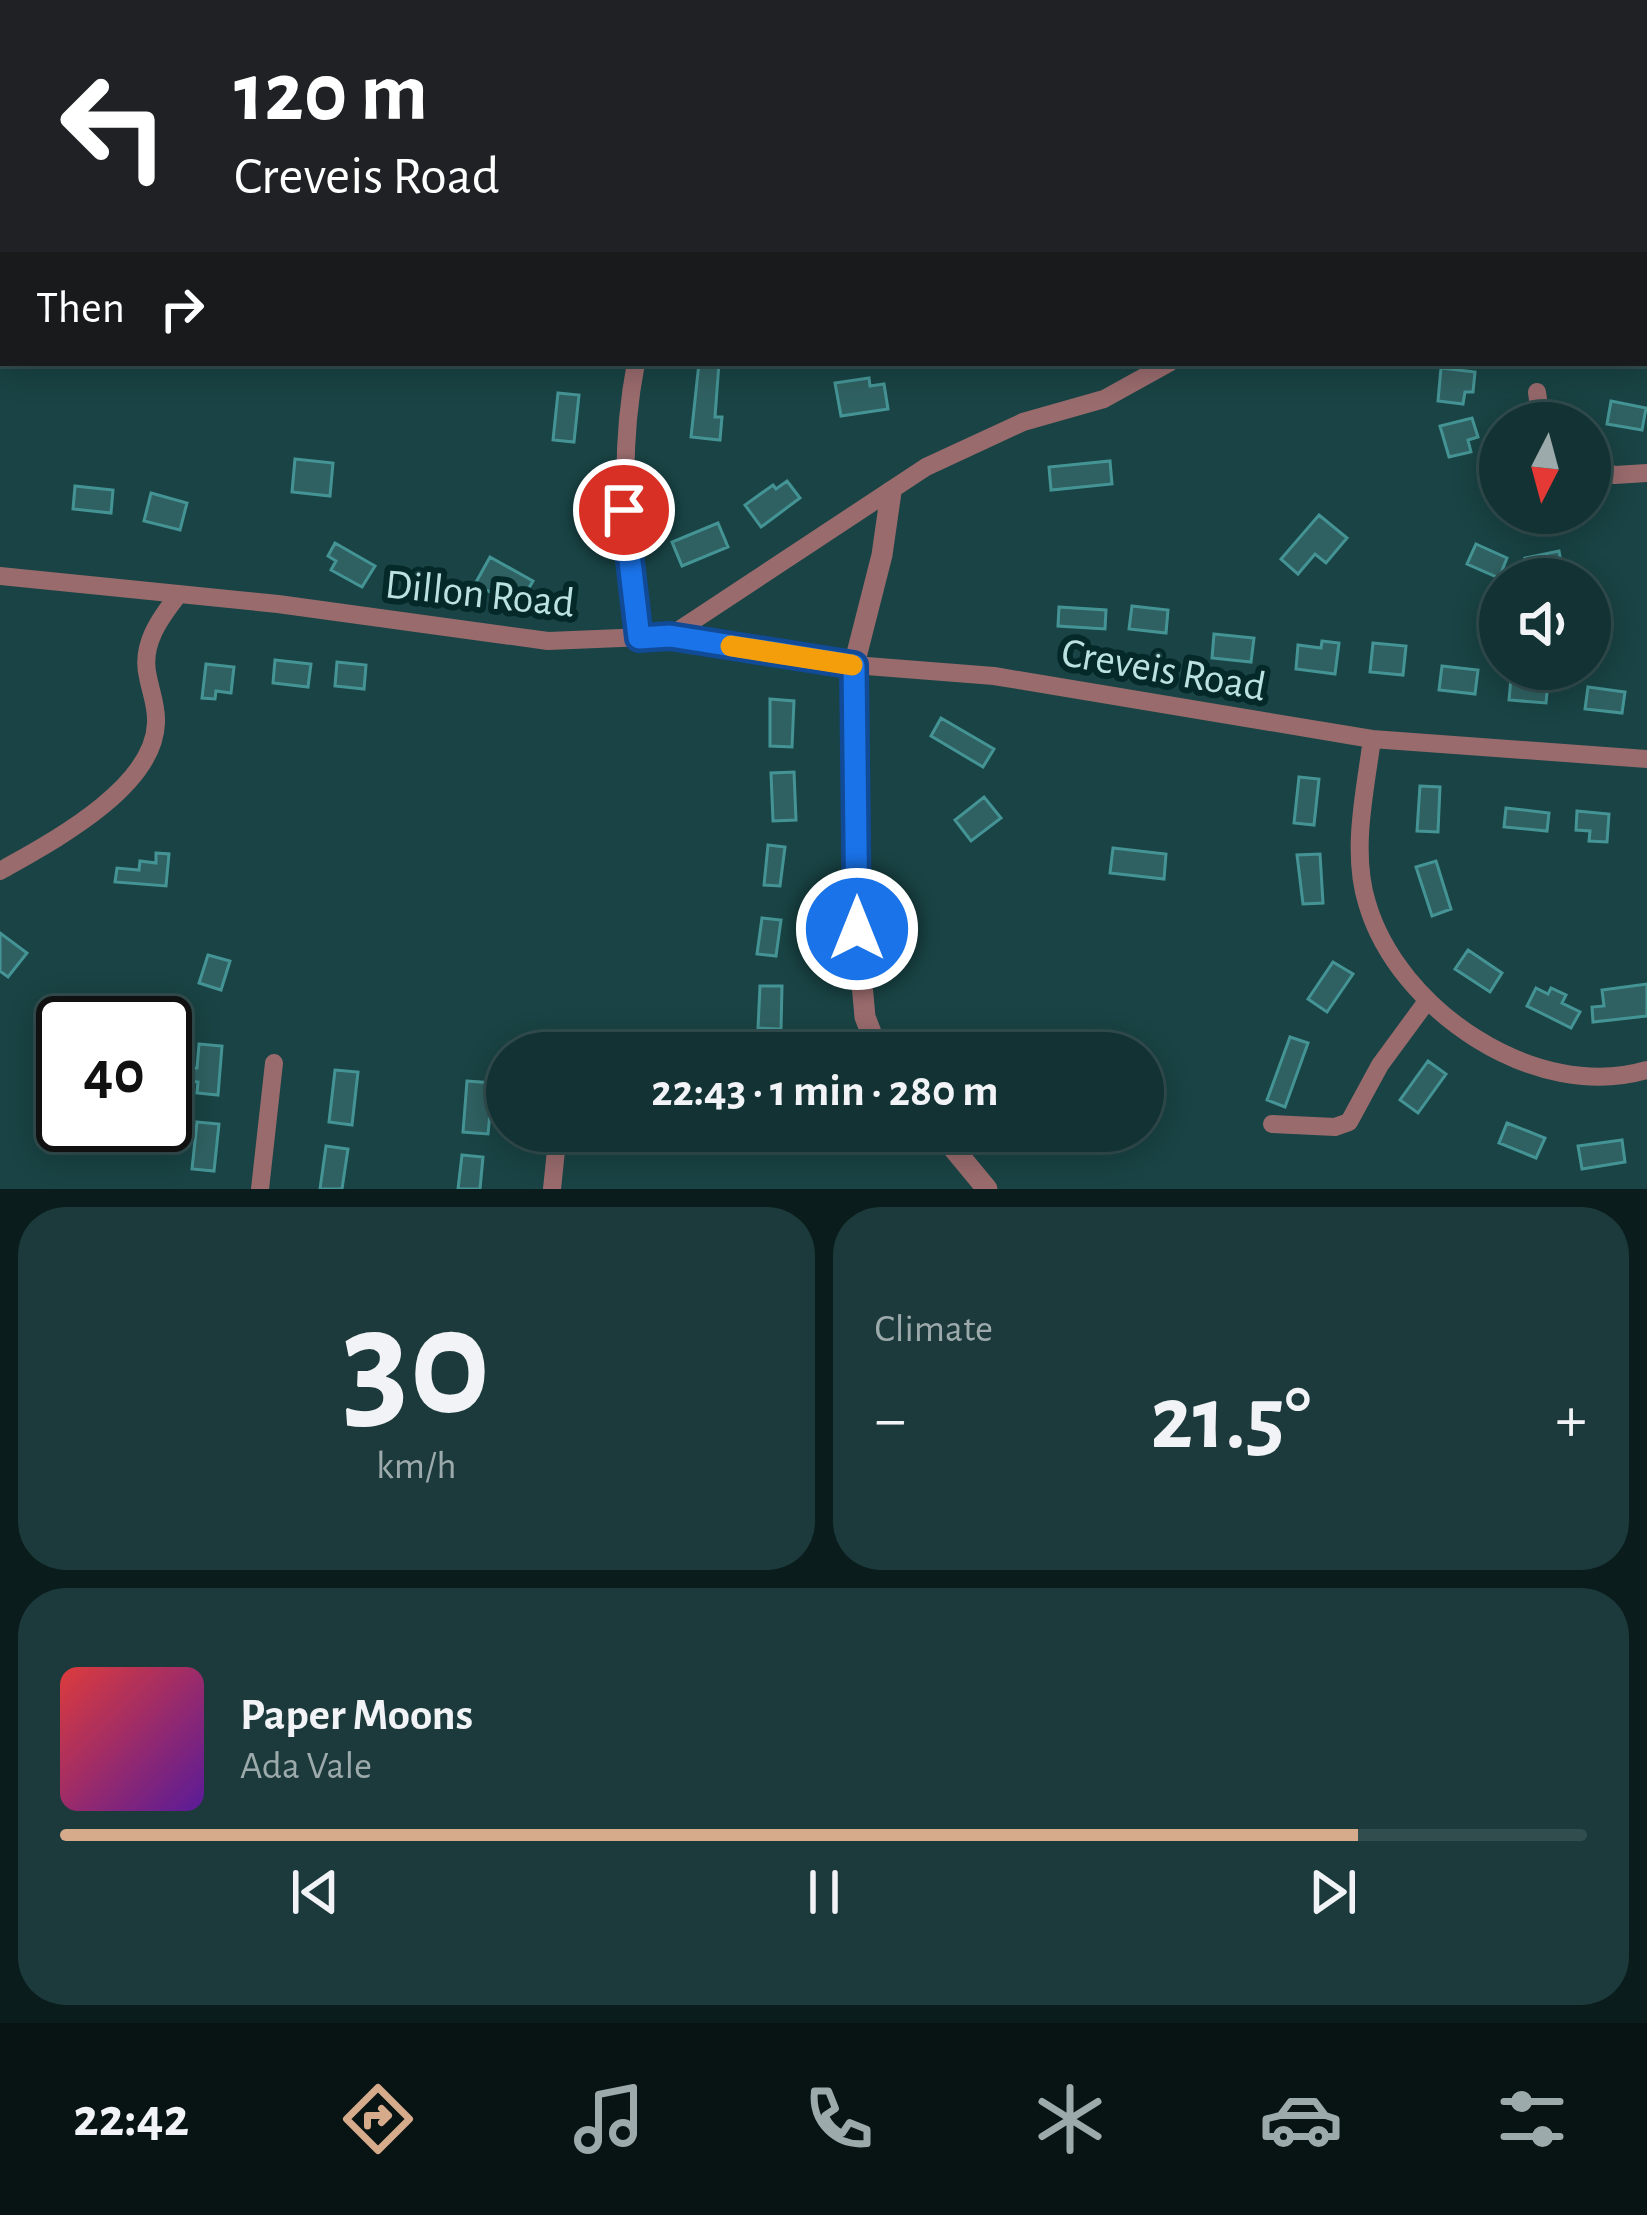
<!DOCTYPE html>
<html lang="en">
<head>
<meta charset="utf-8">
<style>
  :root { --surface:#133233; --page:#1c3a3b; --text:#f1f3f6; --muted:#9daaac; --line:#324d4e; --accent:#d6ab8b }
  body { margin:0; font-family:"Alegreya Sans",sans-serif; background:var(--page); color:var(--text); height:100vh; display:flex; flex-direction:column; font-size:45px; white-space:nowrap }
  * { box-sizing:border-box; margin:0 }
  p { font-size:39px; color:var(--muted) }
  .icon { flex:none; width:66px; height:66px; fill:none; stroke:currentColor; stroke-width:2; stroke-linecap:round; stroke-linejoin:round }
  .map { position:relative; height:1189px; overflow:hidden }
  .side { display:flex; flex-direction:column; gap:18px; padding:18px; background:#0a1c1c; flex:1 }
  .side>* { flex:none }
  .top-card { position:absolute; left:0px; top:0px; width:1647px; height:366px; box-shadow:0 6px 30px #0003,0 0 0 3px var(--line); background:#202124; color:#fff; overflow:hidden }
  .needle { width:78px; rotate:186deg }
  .controls { position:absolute; left:1479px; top:402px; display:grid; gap:24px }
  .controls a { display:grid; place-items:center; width:132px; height:132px; border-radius:50%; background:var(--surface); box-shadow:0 6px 30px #0003,0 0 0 3px var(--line); font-size:60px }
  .speed { position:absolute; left:36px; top:996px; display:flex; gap:24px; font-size:60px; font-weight:700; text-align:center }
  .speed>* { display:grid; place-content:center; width:156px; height:156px; border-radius:50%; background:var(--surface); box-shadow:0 6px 30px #0003,0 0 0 3px var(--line); line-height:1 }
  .speed .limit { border:6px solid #111; border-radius:18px; background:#fff; color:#111 }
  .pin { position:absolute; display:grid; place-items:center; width:102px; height:102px; color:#fff; margin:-51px; border:6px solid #fff; border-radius:50%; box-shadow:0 3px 12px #0007 }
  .me { position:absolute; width:132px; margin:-66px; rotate:0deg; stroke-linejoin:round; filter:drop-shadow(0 0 9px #0008) }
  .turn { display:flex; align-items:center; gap:42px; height:252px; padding:0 36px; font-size:54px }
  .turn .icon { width:156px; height:156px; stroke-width:2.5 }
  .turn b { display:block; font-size:84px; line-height:102px }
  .then { display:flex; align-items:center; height:114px; padding:0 36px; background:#0003; gap:24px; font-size:45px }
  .big { font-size:90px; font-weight:700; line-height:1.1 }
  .side .card { flex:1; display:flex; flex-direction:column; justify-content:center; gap:18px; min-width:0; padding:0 42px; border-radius:48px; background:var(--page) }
  .side .dial { align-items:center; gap:0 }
  .dial b { font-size:156px; line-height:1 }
  .song { display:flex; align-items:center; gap:36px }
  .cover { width:144px; height:144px; border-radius:18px; background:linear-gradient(135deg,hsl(0 70% 55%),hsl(270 70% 35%)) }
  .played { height:12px; border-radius:6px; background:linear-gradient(90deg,var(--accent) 85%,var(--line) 85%) }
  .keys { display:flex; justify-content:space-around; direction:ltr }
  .heat { display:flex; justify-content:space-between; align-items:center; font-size:66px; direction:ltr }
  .side .tiles { flex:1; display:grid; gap:18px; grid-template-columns:1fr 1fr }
  .card:last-child { grid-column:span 2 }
  .trip { position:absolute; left:486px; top:1032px; width:678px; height:120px; border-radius:60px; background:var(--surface); box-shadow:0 6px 30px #0003,0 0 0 3px var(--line); font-weight:700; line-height:120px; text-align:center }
  .menu { display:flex; height:192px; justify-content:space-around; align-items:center; background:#081414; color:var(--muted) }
  .menu .icon { width:84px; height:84px }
  .menu .on { color:var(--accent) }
  .menu b { font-size:54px; color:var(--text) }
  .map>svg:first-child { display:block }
  .building { fill:#306162; stroke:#459495; stroke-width:3 }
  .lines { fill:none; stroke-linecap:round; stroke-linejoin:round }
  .minor { stroke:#996b6d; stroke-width:18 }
  .tertiary { stroke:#996b6d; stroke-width:21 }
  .route-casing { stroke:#114b97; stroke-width:30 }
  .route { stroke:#1a73e8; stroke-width:21 }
  .slow { stroke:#f59e0b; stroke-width:21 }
  .labels { text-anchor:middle; stroke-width:12; stroke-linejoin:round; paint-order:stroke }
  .street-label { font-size:42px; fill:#bbe1e0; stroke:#052829 }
</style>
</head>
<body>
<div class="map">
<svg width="1647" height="1189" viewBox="0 0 1647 1189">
  <rect width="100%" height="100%" fill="#194344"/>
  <path class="building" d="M699 363H719L715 417H722L720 440 691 437Z
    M1441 368 1475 372 1473 392H1465L1463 404 1438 401Z
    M869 378 870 386 884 384 888 409 841 416 835 383Z
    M558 393 579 395 574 442 553 440Z
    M1611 401 1646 408 1642 430 1607 424Z
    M1472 418 1478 437 1468 440 1471 452 1449 457 1440 426Z
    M295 459 333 463 330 496 292 492Z
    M1110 461 1112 484 1051 490 1049 467Z
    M787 481 800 498 761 527 745 505 773 485 776 489Z
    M75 486 113 490 111 513 73 509Z
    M151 493 187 503 180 530 144 521Z
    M1319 515 1347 538 1326 563 1315 554 1298 574 1281 559Z
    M718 523 728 547 682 566 672 542Z
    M335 543 375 566 362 587 331 570 336 561 328 556Z
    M1476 544 1507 558 1499 578 1467 564Z
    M1559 551 1563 573 1528 579 1525 558Z
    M490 557 533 581 518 607 475 584Z
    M1132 606 1168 610 1166 633 1129 629Z
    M1059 607 1106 610 1105 629 1058 626Z
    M1214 634 1254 638 1251 662 1212 658Z
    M1322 641 1339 643 1335 674 1296 669 1298 645 1321 648Z
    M1373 643 1406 646 1403 675 1370 672Z
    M275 660 311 664 308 687 273 683Z
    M337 662 366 665 364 689 335 686Z
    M206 664 234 667 231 693 216 691 215 699 202 698Z
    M1442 666 1478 670 1475 694 1439 690Z
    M1511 678 1548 682 1546 703 1509 700Z
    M1588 687 1625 692 1622 713 1585 709Z
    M770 699 794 701 792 747 770 746Z
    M941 718 994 749 983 767 931 736Z
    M794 772 796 820 773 821 771 773Z
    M1299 777 1319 779 1314 825 1294 823Z
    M1420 786 1440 787 1438 832 1417 831Z
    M984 797 1001 818 971 841 955 820Z
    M1506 808 1549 813 1547 831 1504 827Z
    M1577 811 1609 814 1607 842 1589 841 1590 831 1576 830Z
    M768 845 785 847 780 886 764 885Z
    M1113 848 1166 854 1164 879 1110 873Z
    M156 853 169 854 166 886 115 882 117 868 139 870 140 861 156 863Z
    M1320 854 1323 903 1303 904 1297 855Z
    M1436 861 1451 909 1432 916 1416 867Z
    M762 918 781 920 776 956 757 954Z
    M0 933 27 953 8 977 0 971Z
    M1468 950 1502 973 1490 992 1455 969Z
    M208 955 230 961 221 990 199 983Z
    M1333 962 1353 974 1327 1012 1308 999Z
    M1647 984V1016L1593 1022 1592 1007 1604 1006 1602 990Z
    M760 986H782L781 1029 758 1028Z
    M1536 988 1548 994 1551 988 1566 995 1562 1003 1580 1012 1571 1028 1527 1006Z
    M1290 1037 1308 1043 1285 1107 1267 1100Z
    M199 1044 222 1046 218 1095 197 1093 198 1082 189 1081 190 1068H197Z
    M1428 1061 1446 1074 1418 1113 1400 1100Z
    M335 1070 358 1072 352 1125 329 1122Z
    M467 1081 493 1083 488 1134 463 1132Z
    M197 1122 219 1124 214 1171 192 1169Z
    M1507 1123 1545 1138 1536 1158 1499 1143Z
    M1622 1140 1625 1162 1582 1169 1578 1146Z
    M326 1146 348 1149 342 1189H320Z
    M462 1155 483 1157 480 1189H458Z"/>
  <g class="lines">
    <path class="minor" d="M1513 3 1514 0
      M636 363C617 461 627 541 639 638
      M1537 392 1541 423
      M1590 469 1615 475 1647 473
      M0 576 278 604 548 641 670 636 926 467 1023 422 1104 399 1169 363
      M670 636 854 665 994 676 1372 739 1647 759
      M1372 739C1365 792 1351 851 1367 903 1398 1010 1536 1103 1647 1070
      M0 871C49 843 154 789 156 723 157 707 151 693 148 677 140 645 160 618 179 594
      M1272 1124 1335 1127 1349 1122 1380 1065 1427 1001
      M260 1189 274 1063
      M552 1189 558 1131"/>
    <path class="tertiary" d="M879 1053 865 1017 857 929 854 665 882 555 891 492
      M939 1131 987 1189"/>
  </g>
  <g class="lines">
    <defs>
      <path id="route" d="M624 510 639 638 670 636 854 665 857 929"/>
    </defs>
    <use href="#route" class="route-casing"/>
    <use href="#route" class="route"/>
    <path class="slow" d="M731 646 852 665"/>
  </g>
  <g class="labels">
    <g class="street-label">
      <text transform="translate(480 592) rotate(6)" y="15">Dillon Road</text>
      <text transform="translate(1164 668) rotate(10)" y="15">Creveis Road</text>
    </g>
  </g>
</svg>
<div class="controls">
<a><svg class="needle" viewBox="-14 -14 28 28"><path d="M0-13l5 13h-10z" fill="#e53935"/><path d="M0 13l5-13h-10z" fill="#9daaac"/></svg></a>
<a><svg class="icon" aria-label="sound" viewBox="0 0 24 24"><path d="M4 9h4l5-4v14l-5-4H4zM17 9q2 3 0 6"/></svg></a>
</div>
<div class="speed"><div class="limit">40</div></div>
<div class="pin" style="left:624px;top:510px;background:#d93025"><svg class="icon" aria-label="arrive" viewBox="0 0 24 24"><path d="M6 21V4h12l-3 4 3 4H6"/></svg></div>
<svg class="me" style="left:857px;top:929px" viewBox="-20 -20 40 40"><circle r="17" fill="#1a73e8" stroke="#fff" stroke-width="3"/><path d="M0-11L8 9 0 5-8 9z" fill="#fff"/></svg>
<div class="trip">22:43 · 1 min · 280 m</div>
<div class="top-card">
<div class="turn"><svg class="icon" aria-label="left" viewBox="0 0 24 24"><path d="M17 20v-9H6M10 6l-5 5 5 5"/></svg><div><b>120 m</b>Creveis Road</div></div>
<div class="then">Then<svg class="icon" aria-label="right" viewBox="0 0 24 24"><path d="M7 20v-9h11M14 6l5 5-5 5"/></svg></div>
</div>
</div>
<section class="side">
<div class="tiles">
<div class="card dial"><b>30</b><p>km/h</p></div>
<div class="card"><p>Climate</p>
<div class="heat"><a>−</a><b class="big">21.5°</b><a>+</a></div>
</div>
<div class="card">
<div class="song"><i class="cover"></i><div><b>Paper Moons</b><p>Ada Vale</p></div></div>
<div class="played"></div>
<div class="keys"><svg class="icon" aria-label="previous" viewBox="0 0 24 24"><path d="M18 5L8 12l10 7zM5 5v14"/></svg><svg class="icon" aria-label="pause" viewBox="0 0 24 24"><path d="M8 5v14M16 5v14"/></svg><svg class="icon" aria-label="next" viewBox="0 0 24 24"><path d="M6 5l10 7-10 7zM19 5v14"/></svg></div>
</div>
</div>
</section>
<nav class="menu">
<b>22:42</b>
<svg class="icon on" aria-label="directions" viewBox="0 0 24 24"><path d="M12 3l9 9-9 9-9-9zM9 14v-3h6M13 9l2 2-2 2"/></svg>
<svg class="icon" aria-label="music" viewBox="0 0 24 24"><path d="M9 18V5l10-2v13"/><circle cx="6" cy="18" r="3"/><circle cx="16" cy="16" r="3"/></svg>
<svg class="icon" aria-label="phone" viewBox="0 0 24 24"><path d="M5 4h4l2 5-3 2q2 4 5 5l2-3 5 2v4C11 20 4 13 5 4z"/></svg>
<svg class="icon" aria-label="climate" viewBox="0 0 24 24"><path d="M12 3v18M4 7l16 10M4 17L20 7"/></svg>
<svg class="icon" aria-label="car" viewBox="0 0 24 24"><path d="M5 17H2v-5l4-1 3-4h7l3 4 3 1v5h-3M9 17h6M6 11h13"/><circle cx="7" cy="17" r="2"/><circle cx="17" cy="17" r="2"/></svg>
<svg class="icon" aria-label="filters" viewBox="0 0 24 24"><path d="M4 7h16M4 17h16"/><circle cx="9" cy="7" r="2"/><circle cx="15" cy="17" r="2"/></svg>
</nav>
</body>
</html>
